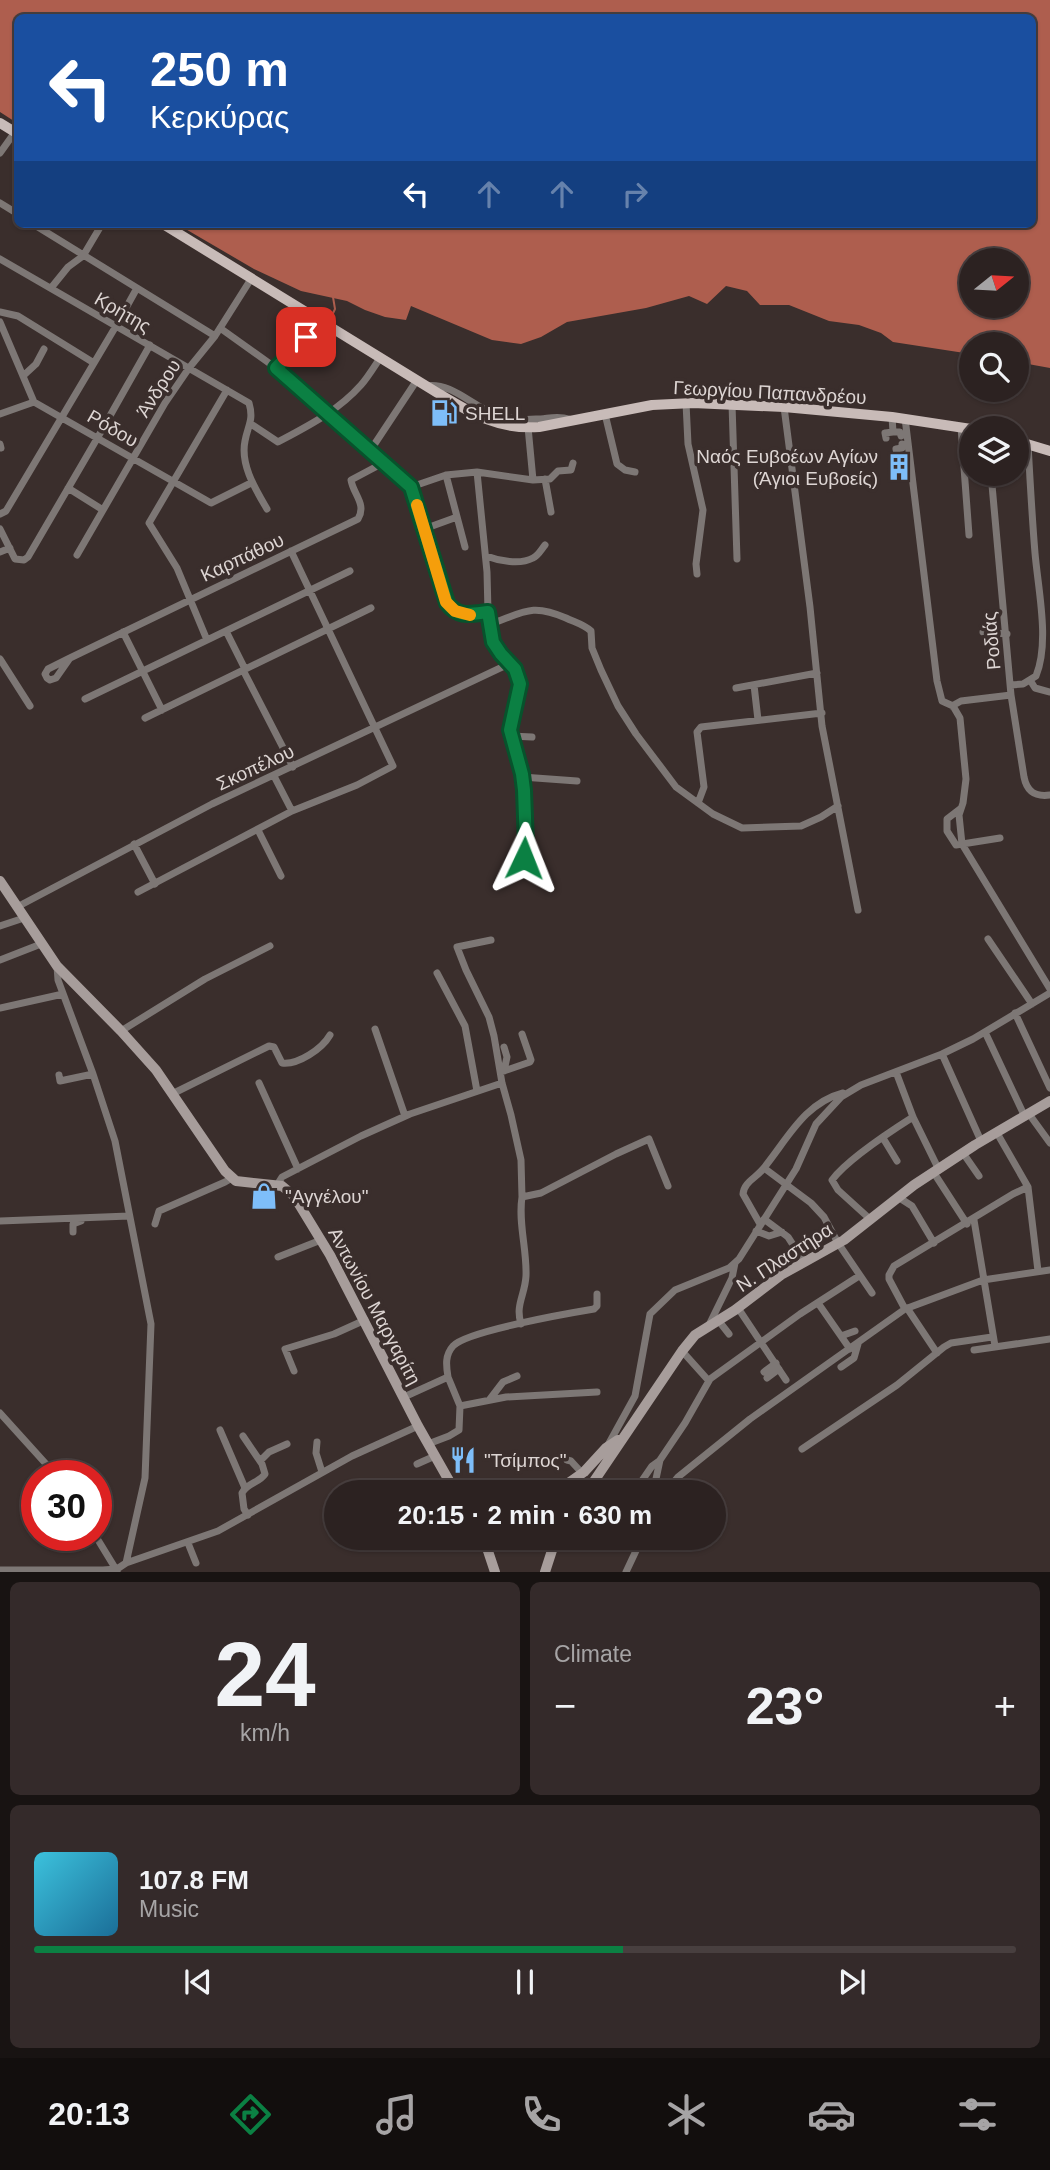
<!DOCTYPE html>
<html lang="en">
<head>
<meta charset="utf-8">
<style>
  :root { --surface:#2c2221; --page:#342a2a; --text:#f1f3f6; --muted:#a6a4a5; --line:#483f3f; --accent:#0b8043 }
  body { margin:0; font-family:Helvetica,sans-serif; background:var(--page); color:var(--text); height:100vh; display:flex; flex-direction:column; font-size:26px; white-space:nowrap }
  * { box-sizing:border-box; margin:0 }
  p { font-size:23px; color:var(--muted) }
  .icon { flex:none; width:38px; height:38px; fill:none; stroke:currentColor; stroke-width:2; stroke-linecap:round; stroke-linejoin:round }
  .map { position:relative; height:1572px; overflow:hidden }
  .sheet { display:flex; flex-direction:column; gap:10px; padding:10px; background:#181312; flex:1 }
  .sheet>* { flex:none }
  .top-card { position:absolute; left:14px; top:14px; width:1022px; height:214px; border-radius:10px; box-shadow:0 2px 5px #0004,0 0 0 2px var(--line); background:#1a4fa0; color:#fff; overflow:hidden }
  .needle { width:46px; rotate:72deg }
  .tools { position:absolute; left:959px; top:248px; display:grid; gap:14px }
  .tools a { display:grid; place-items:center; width:70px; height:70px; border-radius:50%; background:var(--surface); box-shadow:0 2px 5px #0004,0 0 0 2px var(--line); font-size:35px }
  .speed { position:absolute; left:21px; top:1460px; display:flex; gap:14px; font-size:35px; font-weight:700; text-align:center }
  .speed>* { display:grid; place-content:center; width:91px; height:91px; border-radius:50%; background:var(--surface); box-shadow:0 2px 5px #0004,0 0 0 2px var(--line); line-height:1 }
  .speed .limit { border:10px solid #d22; background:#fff; color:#111 }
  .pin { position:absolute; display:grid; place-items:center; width:60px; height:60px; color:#fff; margin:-30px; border-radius:14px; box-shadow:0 4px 10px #0006 }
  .me { position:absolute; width:77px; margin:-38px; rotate:2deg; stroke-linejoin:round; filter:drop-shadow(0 0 5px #0008) }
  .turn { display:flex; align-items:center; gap:24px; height:147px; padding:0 21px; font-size:32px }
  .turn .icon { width:91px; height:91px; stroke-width:2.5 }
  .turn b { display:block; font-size:49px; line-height:60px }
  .lanes { display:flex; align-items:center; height:66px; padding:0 21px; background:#0003; justify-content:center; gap:35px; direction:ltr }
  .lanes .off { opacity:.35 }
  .big { font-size:52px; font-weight:600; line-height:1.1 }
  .sheet .widget { flex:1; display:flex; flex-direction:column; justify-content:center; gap:10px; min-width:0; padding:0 24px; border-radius:10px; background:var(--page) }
  .sheet .dial { align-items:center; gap:0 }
  .dial b { font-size:91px; line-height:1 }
  .song { display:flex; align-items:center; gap:21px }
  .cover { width:84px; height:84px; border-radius:10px; background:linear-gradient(135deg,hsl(190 70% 55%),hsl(200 70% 35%)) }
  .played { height:7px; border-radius:4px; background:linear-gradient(90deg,var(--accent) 60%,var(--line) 60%) }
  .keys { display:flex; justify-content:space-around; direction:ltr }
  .heat { display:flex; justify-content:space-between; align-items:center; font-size:38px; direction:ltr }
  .sheet .tiles { flex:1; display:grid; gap:10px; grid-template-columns:1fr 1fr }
  .widget:last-child { grid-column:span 2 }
  .trip { position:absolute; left:324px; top:1480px; width:402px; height:70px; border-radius:35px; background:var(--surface); box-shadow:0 2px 5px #0004,0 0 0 2px var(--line); font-weight:600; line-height:70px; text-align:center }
  .tabs { display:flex; height:112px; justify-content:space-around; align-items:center; background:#120e0d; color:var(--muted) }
  .tabs .icon { width:49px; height:49px }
  .tabs .active { color:var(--accent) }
  .tabs b { font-size:32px; color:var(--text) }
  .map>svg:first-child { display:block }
  .water { fill:#ae5e4e; fill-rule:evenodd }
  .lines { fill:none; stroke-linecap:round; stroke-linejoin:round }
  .stream { stroke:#ae5e4e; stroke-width:2 }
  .street { stroke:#7d7775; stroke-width:7 }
  .secondary { stroke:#a79d9b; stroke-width:10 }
  .primary { stroke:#c8bbb8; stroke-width:10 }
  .route-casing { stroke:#07532c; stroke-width:18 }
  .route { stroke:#0b8043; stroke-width:12 }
  .slow { stroke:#f59e0b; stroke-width:12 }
  .labels { text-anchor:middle; stroke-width:7; stroke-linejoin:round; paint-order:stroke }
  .street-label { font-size:19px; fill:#ddd5d3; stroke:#3a2e2c }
  .poi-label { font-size:19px; fill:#ddd5d3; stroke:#3a2e2c; text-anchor:start }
</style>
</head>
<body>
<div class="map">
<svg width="1050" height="1572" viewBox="0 0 1050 1572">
  <rect width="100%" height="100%" fill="#3a2e2c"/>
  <path class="water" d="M0 0H1050V368L1017 362V345H971V354L893 342 881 333 859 325 829 321 789 305H760L747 291 726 286 707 304 689 296 646 308 567 322 541 337 521 344 492 340 411 306 406 320 385 317 365 310 347 301 301 291 254 269 177 224H1032V18H18L17 123 0 112ZM971 261H1017V306H971Z"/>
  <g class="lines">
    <path class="stream" d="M330 320 335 309 333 297"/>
    <path class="street" d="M0 153 15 132
      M0 203 18 214
      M33 224 215 336
      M0 259 249 403C254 420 248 425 245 441 240 465 256 490 267 509
      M51 288 68 267 83 256 102 224
      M0 312 18 316 94 363
      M0 322 34 402 211 503 251 483
      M220 328 276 368 411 487 447 603C459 618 471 614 488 612
      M276 368 320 321
      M23 376 36 364 44 349
      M426 386C453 382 472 407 497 415 509 419 523 420 536 419 547 419 557 415 569 419
      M686 403 688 444 703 510 696 564 697 574
      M732 404 737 559
      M784 407 810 607 822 726 858 910
      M0 414 34 402
      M605 414 617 464 625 470 635 472
      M892 417 893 432H900L901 436
      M905 418 937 681 942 701 953 706 960 718 966 779 963 803 959 815 962 844 1050 989
      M251 424 278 442C308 426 338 411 361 385 368 377 374 367 380 358
      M528 427 533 480
      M961 427 969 535
      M886 438 885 433 893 432
      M0 444 1 448
      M370 451 417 380
      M897 454 896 449 902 448V444
      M477 472 533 480 550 479 558 471 571 470 573 463
      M991 474 1011 695 1024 777C1027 792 1035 797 1050 795
      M446 475 465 547
      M545 479 551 512
      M411 487 446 475 477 472 487 572 488 612 493 642 515 669 520 684 510 730 522 774 524 790 526 845 524 858
      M68 488 103 510
      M0 514 6 511 116 326 137 288
      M0 529 15 559 24 560 28 557 98 437 150 345
      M424 529 457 517
      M0 552 10 548
      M77 555 165 403 189 368 215 336 251 279
      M486 556C499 561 520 565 533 558 538 556 541 550 545 545
      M491 624C524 612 532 603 566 618 574 622 583 624 591 631L592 648 601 670 618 706 636 734 676 787 713 814 742 828 801 826 821 817 838 806
      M226 631 245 669
      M123 632 162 710
      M983 632 1007 634
      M207 640 177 568 149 523 227 390
      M70 658 56 678 50 680 47 678 45 674 48 669 70 658 358 519C367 504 353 494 351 480L383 463
      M0 659 30 706
      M243 670 293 767
      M1030 680 1035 688 1050 692
      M754 685 758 720
      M1011 685 1023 684 1036 676C1050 642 1038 589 1035 553 1032 517 1030 480 1028 444
      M736 688 817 673
      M85 699 350 571
      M952 706 961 701 1011 695
      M145 718 371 608
      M511 736 532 737
      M274 776 292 811
      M522 777 577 781
      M698 803 704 787 697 732 701 727 822 713
      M960 809 947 819V831L956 845 1000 838
      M258 830 281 876
      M134 844 155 884
      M138 892 292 811 357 785 393 766 291 551
      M17 907 212 804 511 663
      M0 926 24 918
      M988 939 1032 1004
      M491 940 457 947 466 970 489 1017 494 1036 502 1083 511 1115 521 1160 522 1197 541 1193 616 1154 649 1139 668 1186
      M0 960 41 944
      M57 966 58 980 93 1074 115 1141 151 1324 145 1478 126 1563
      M437 973 465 1026 477 1091
      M0 1008 63 994
      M1015 1013 1050 1088
      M375 1029 405 1116
      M121 1031 205 979 270 946
      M985 1032 1025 1117
      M942 1054 981 1141
      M504 1071 507 1057 504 1047
      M501 1072 530 1062 531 1060 522 1034
      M896 1072 913 1117 939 1170
      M59 1075 60 1081 93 1074
      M259 1083 298 1169
      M174 1093 269 1046 274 1047 282 1063C298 1065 322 1049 330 1035
      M1029 1114 1050 1143
      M997 1133 1028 1187 1038 1271
      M883 1138 897 1161
      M963 1153 979 1176
      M764 1168 811 1203 824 1217 838 1243 872 1293
      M934 1173 967 1224
      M277 1185 282 1177 361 1136 410 1114 502 1083
      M898 1197 912 1206 934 1243
      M764 1219 788 1237 804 1262
      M871 1220 838 1190 832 1180C847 1160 891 1131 913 1117
      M974 1220 995 1346
      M0 1221 129 1216
      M155 1224 159 1211 225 1182 232 1178
      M760 1224 743 1194C744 1182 756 1178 763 1169 787 1140 804 1103 843 1093
      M756 1231 769 1236 782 1232
      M73 1232V1224L81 1221
      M278 1257 321 1240
      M818 1303 850 1349
      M738 1308 786 1380
      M907 1308 937 1353
      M905 1309 889 1279V1275L894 1266 1013 1194 1028 1187
      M718 1320 729 1334
      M521 1324C515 1305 525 1295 526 1276 527 1249 518 1223 522 1197
      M709 1325 732 1278 735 1263
      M841 1336 855 1331
      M974 1350 1050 1339
      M682 1351 708 1380
      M841 1367 854 1358 858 1344
      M294 1371 285 1349 334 1334 365 1320
      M764 1372 776 1363
      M767 1378 779 1369
      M404 1397 448 1377C446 1365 445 1355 453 1346 466 1331 570 1313 594 1309L597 1306V1294
      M490 1399 503 1382 517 1376
      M460 1406 506 1397 597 1392
      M0 1413 56 1475
      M220 1430 245 1488
      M243 1436 262 1464 265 1474C259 1483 247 1483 242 1493L244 1509 248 1515
      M317 1442 316 1453 322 1472
      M428 1444 449 1436 459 1430 460 1406 448 1377
      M608 1445 635 1396 650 1314 675 1290 729 1268 739 1259 796 1169 816 1124 841 1097 861 1085 942 1054 973 1039 1050 993
      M802 1449 897 1385 944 1347 951 1343 992 1337
      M567 1460 571 1461 582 1473
      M260 1461 269 1452 287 1444
      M417 1464 435 1456
      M639 1485 652 1466 659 1461
      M653 1493 660 1460 685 1423 710 1379 800 1314 859 1276
      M665 1493 678 1477 750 1419 905 1309 983 1280 1050 1270
      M95 1535 117 1571
      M188 1543 196 1563
      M0 1570H103L117 1569 126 1563 218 1531 352 1456 418 1426
      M626 1572 642 1538"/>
    <path class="secondary" d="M0 881 57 966 121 1031 156 1070 225 1171 236 1181 282 1186 294 1196 330 1255 418 1426 456 1493
      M554 1493 584 1472 606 1448 618 1440
      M586 1493 682 1351 695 1335 735 1310 781 1275 844 1240 914 1185 975 1145 1050 1101
      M482 1538 488 1551 495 1572
      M545 1572 556 1538"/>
    <path class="primary" d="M0 123 18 134
      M163 224 436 392C471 413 497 430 539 427L652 405 693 403 784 407 892 417 971 429
      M1017 441 1050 451"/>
  </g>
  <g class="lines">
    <defs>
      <path id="route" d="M306 337 276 368 411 487 447 603C458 618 471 614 488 612L493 642 501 654 515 669 520 684 510 730 522 774 524 790 526 845 524 858"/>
    </defs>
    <use href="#route" class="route-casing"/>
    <use href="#route" class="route"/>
    <path class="slow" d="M417 505 446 602 455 611 470 615"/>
  </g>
  <defs>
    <symbol id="fuel-bare" viewBox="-9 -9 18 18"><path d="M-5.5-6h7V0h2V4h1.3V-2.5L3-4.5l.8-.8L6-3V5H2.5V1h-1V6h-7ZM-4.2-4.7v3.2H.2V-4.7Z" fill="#7ebef9" stroke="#3a2e2c" stroke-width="2.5" paint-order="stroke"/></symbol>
    <symbol id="building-bare" viewBox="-9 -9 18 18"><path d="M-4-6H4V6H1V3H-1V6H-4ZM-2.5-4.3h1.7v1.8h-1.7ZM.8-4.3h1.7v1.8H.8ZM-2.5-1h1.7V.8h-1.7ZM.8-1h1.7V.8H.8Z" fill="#7ebef9" stroke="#3a2e2c" stroke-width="2.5" paint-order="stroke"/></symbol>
    <symbol id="shop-bare" viewBox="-9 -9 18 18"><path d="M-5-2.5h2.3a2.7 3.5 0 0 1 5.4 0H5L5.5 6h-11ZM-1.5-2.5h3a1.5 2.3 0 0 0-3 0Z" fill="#7ebef9" stroke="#3a2e2c" stroke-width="2.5" paint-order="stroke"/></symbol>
    <symbol id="restaurant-bare" viewBox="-9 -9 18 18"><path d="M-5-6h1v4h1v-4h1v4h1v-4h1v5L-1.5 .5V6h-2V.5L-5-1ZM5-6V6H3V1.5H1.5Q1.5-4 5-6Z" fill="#7ebef9" stroke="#3a2e2c" stroke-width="2.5" paint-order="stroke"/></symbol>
  </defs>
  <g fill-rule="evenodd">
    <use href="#fuel-bare" x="425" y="394" width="38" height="38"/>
    <use href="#building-bare" x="880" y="448" width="38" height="38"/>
    <use href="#shop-bare" x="245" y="1177" width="38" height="38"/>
    <use href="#restaurant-bare" x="444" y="1441" width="38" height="38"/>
  </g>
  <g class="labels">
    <g class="street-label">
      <text transform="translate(123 312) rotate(30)" y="7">Κρήτης</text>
      <text transform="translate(158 388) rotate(-57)" y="7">Άνδρου</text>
      <text transform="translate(770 392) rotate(3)" y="7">Γεωργίου Παπανδρέου</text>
      <text transform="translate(113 428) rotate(30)" y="7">Ρόδου</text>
      <text transform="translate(242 557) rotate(-25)" y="7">Καρπάθου</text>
      <text transform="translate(991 641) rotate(-95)" y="7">Ροδιάς</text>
      <text transform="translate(255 767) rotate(-25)" y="7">Σκοπέλου</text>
      <text transform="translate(784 1257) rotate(-33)" y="7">Ν. Πλαστήρα</text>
      <text transform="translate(375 1306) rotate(62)" y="7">Αντωνίου Μαργαρίτη</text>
    </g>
    <g class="poi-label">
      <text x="465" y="420">SHELL</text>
      <text x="878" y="463" text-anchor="end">Ναός Ευβοέων Αγίων<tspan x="878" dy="22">(Άγιοι Ευβοείς)</tspan></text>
      <text x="285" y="1203">"Αγγέλου"</text>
      <text x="484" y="1467">"Τσίμπος"</text>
    </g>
  </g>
</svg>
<div class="tools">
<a><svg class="needle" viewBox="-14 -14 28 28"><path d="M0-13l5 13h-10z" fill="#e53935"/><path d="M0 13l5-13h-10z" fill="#a6a4a5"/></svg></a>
<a><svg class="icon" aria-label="search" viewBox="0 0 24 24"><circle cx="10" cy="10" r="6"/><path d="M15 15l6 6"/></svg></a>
<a><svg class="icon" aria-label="layers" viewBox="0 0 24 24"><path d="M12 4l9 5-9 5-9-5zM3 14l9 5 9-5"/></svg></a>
</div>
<div class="speed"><div class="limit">30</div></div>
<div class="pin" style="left:306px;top:337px;background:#d93025"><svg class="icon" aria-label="arrive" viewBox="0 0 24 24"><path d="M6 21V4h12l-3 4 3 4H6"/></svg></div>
<svg class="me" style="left:524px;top:858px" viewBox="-20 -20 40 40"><path d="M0-17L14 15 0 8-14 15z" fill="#0b8043" stroke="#fff" stroke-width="4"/></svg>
<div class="trip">20:15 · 2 min · 630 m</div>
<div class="top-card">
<div class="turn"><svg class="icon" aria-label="left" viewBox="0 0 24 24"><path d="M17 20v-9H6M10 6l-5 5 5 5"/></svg><div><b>250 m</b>Κερκύρας</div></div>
<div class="lanes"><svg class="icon" aria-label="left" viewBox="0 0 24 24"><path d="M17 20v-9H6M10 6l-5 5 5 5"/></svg><svg class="icon off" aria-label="ahead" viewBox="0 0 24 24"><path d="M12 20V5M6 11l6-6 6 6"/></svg><svg class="icon off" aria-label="ahead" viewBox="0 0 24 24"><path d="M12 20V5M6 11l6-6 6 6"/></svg><svg class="icon off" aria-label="right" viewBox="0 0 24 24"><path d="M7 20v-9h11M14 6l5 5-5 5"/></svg></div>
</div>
</div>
<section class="sheet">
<div class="tiles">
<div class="widget dial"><b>24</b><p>km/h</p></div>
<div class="widget"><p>Climate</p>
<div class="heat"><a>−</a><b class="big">23°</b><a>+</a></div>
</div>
<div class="widget">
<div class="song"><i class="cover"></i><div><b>107.8 FM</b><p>Music</p></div></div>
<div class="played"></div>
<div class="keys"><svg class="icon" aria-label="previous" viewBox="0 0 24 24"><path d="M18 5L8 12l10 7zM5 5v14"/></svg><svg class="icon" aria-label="pause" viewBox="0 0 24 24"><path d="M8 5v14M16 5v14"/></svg><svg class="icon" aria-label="next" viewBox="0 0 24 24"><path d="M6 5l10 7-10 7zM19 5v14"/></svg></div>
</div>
</div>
</section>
<nav class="tabs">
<b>20:13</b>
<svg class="icon active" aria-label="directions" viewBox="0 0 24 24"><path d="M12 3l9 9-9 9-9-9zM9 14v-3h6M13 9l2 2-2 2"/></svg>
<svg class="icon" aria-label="music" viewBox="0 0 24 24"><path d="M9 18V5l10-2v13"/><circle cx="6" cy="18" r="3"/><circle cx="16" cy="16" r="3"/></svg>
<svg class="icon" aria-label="phone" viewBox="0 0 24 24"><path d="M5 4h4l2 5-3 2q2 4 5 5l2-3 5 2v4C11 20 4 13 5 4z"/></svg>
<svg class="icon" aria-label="climate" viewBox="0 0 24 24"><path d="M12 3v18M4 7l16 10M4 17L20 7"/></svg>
<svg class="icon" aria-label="car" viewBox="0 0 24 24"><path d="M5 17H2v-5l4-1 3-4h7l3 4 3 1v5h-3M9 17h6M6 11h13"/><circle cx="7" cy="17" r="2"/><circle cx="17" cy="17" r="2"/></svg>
<svg class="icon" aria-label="filters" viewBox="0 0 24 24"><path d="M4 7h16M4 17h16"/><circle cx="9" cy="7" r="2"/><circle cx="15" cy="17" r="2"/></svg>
</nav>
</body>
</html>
